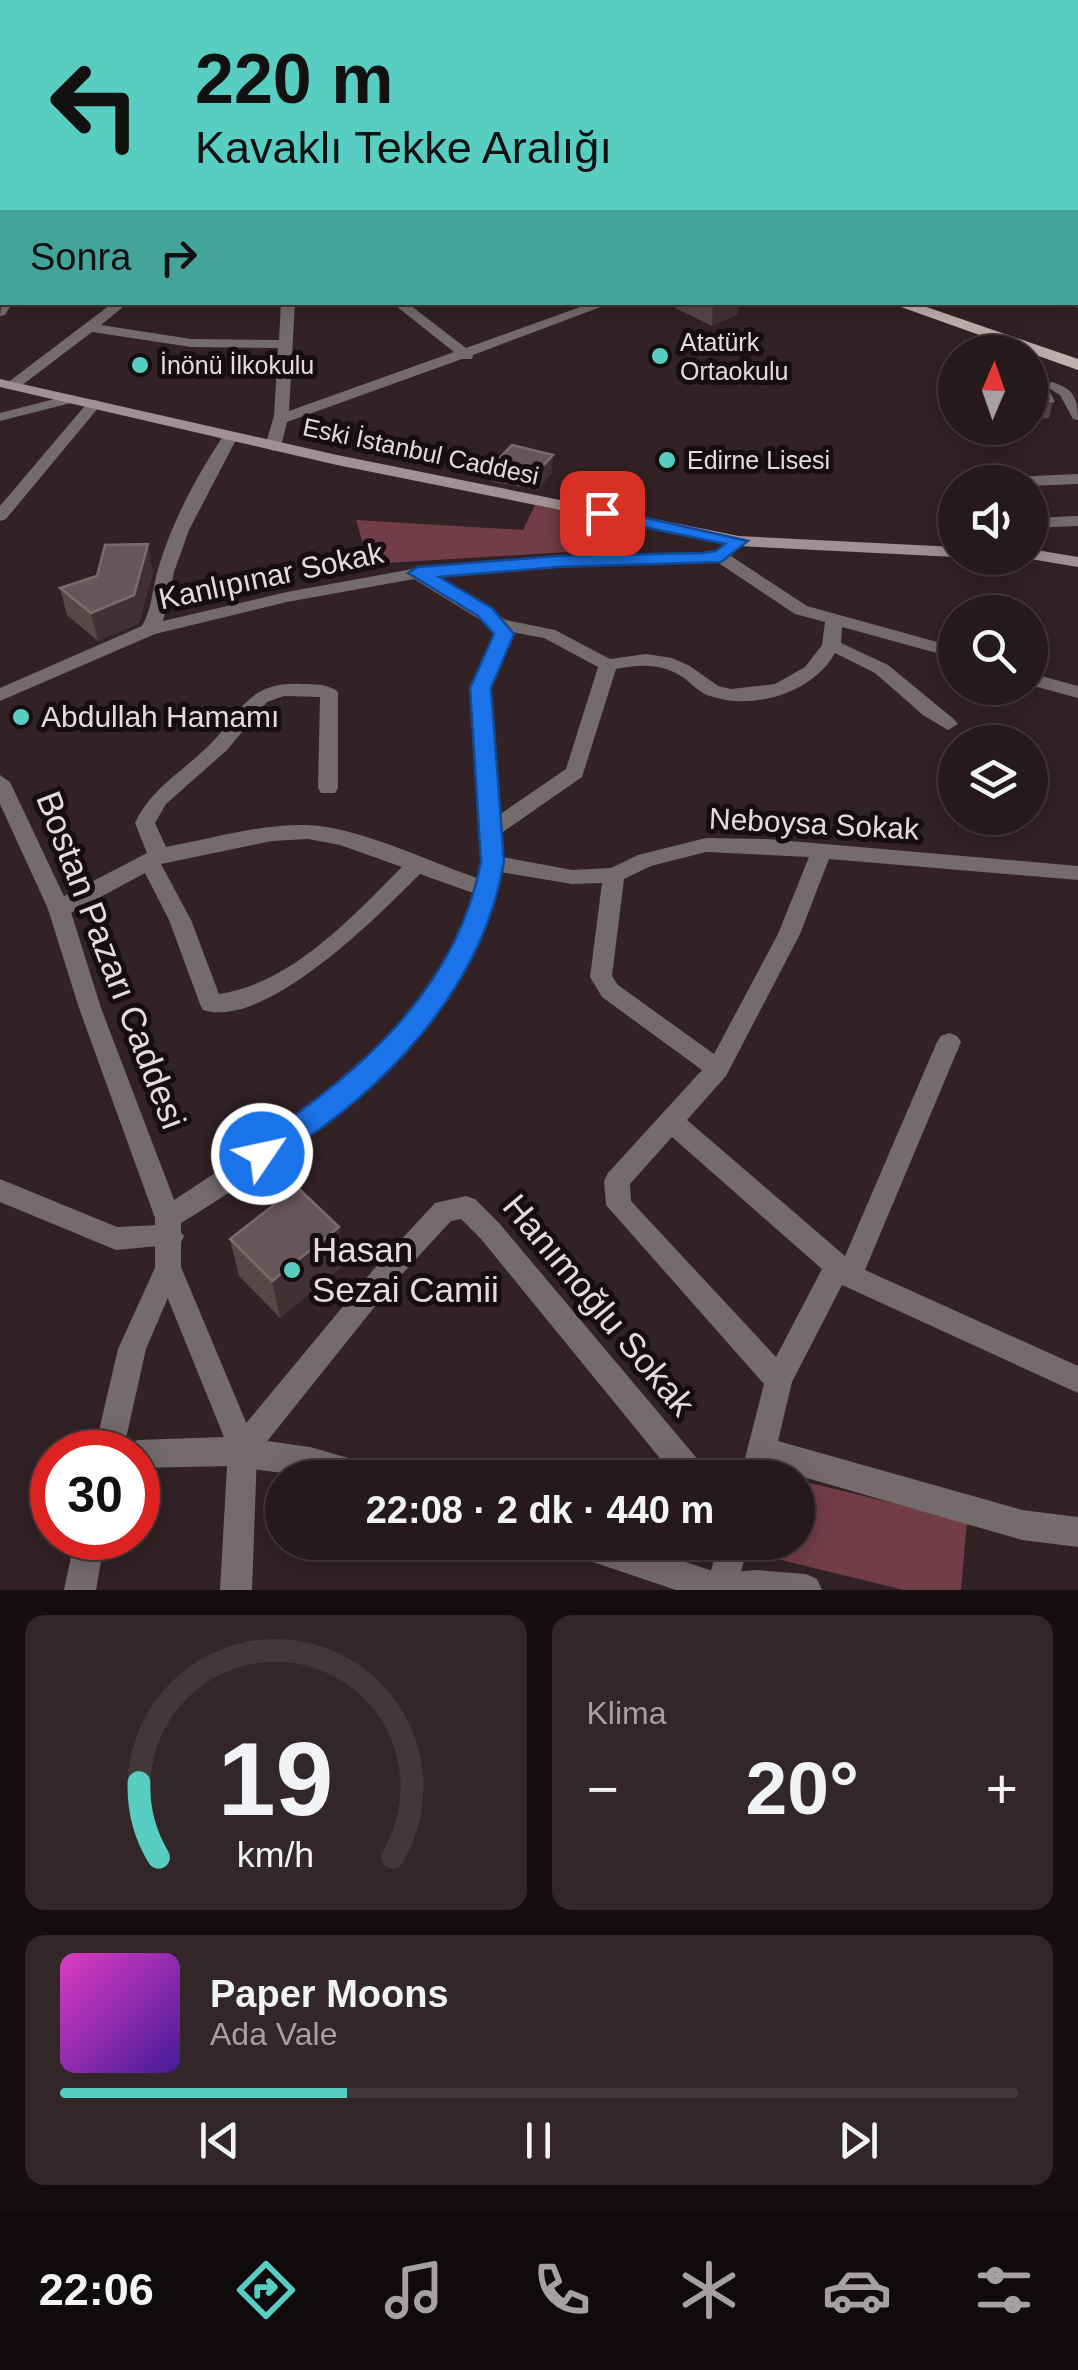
<!DOCTYPE html>
<html lang="tr">
<head>
<meta charset="utf-8">
<style>
  :root { --surface:#26191c; --page:#322629; --text:#f1f3f6; --muted:#a4a0a3; --line:#42383b; --accent:#57cec1 }
  body { margin:0; font-family:Helvetica,sans-serif; background:var(--page); color:var(--text); height:100vh; display:flex; flex-direction:column; font-size:38px; white-space:nowrap }
  * { box-sizing:border-box; margin:0 }
  p { font-size:32px; color:var(--muted) }
  .icon { flex:none; width:55px; height:55px; fill:none; stroke:currentColor; stroke-width:2; stroke-linecap:round; stroke-linejoin:round }
  .map { position:relative; height:1590px; overflow:hidden }
  .panel { display:flex; flex-direction:column; gap:25px; padding:25px; background:#150e0f; flex:1 }
  .panel>* { flex:none }
  .banner { position:absolute; left:0px; top:0px; width:1080px; height:305px; box-shadow:0 5px 25px #0003,0 0 0 2px var(--line); background:#57cec1; color:#111; overflow:hidden }
  .needle { width:65px; rotate:2deg }
  .tools { position:absolute; left:938px; top:335px; display:grid; gap:20px }
  .tools a { display:grid; place-items:center; width:110px; height:110px; border-radius:50%; background:var(--surface); box-shadow:0 5px 25px #0003,0 0 0 2px var(--line); font-size:50px }
  .speed { position:absolute; left:30px; top:1430px; display:flex; gap:20px; font-size:50px; font-weight:700; text-align:center }
  .speed>* { display:grid; place-content:center; width:130px; height:130px; border-radius:50%; background:var(--surface); box-shadow:0 5px 25px #0003,0 0 0 2px var(--line); line-height:1 }
  .speed .limit { border:15px solid #d22; background:#fff; color:#111 }
  .pin { position:absolute; display:grid; place-items:center; width:85px; height:85px; color:#fff; margin:-42px; border-radius:20px; box-shadow:0 5px 15px #0006 }
  .me { position:absolute; width:110px; margin:-55px; rotate:56deg; stroke-linejoin:round; filter:drop-shadow(0 0 8px #0008) }
  .turn { display:flex; align-items:center; gap:35px; height:210px; padding:0 30px; font-size:45px }
  .turn .icon { width:130px; height:130px; stroke-width:2.5 }
  .turn b { display:block; font-size:70px; line-height:85px }
  .then { display:flex; align-items:center; height:95px; padding:0 30px; background:#0003; gap:20px; font-size:38px }
  .big { font-size:75px; font-weight:700; line-height:1.1 }
  .panel .card { flex:1; display:flex; flex-direction:column; justify-content:center; gap:15px; min-width:0; padding:0 35px; border-radius:20px; background:var(--page) }
  .panel .dial { align-items:center; gap:0 }
  .dial svg { height:260px; overflow:visible; fill:none; stroke:var(--line); stroke-width:7; stroke-linecap:round; text-anchor:middle }
  .dial text { fill:var(--text); stroke:none }
  .song { display:flex; align-items:center; gap:30px }
  .cover { width:120px; height:120px; border-radius:15px; background:linear-gradient(135deg,hsl(310 70% 55%),hsl(260 70% 35%)) }
  .played { height:10px; border-radius:5px; background:linear-gradient(90deg,var(--accent) 30%,var(--line) 30%) }
  .keys { display:flex; justify-content:space-around; direction:ltr }
  .heat { display:flex; justify-content:space-between; align-items:center; font-size:55px; direction:ltr }
  .panel .tiles { flex:1; display:grid; gap:25px; grid-template-columns:1fr 1fr }
  .card:last-child { grid-column:span 2 }
  .trip { position:absolute; left:265px; top:1460px; width:550px; height:100px; border-radius:50px; background:var(--surface); box-shadow:0 5px 25px #0003,0 0 0 2px var(--line); font-weight:700; line-height:100px; text-align:center }
  .tabs { display:flex; height:160px; justify-content:space-around; align-items:center; background:#0f0a0b; color:var(--muted) }
  .tabs .icon { width:70px; height:70px }
  .tabs .current { color:var(--accent) }
  .tabs b { font-size:45px; color:var(--text) }
  .map>svg:first-child { display:block }
  .green { fill:#723d4a }
  .lines { fill:none; stroke-linecap:round; stroke-linejoin:round }
  .pedestrian { fill:#746b6c; fill-rule:evenodd }
  .minor { fill:#746b6c; fill-rule:evenodd }
  .tertiary { fill:#746b6c; fill-rule:evenodd }
  .secondary { fill:#a09194; fill-rule:evenodd }
  .primary { fill:#c2afb2; fill-rule:evenodd }
  .wall { fill:#584649 }
  .shaded-wall { fill:#423134 }
  .building { fill:#675659; stroke:#7b6b6d; stroke-width:2.5 }
  .route { fill:#1a73e8; stroke:#114b97; stroke-width:2.5 }
  .poi-dot { fill:#57cec1; stroke:#150d0f; stroke-width:4 }
  .labels { text-anchor:middle; stroke-width:10; stroke-linejoin:round; paint-order:stroke }
  .far-poi-label { font-size:25px; fill:#e6dadc; stroke:#150d0f; text-anchor:start }
  .far-street-label { font-size:25px; fill:#e6dadc; stroke:#150d0f }
  .street-label { font-size:30px; fill:#e6dadc; stroke:#150d0f }
  .poi-label { font-size:30px; fill:#e6dadc; stroke:#150d0f; text-anchor:start }
  .near-street-label { font-size:35px; fill:#e6dadc; stroke:#150d0f }
  .near-poi-label { font-size:35px; fill:#e6dadc; stroke:#150d0f; text-anchor:start }
</style>
</head>
<body>
<div class="map">
<svg width="1078" height="1590" viewBox="0 0 1078 1590">
  <rect width="100%" height="100%" fill="#322125"/>
  <path class="green" d="M535 505 609 520 585 551 369 564 356 520 523 530Z
    M798 1480 967 1521 961 1590H904L773 1558 775 1543 798 1542Z"/>
  <g class="lines">
    <path class="pedestrian" d="M0 59 2 60V66L0 65Z
      M0 99 2 100V107H0Z"/>
    <path class="minor" d="M897 0H906L908 2H898Z
      M1001 0H1009L1011 2H1002Z
      M1043 0H1055L1057 2H1045Z
      M0 203 2 204V210L0 211Z
      M2 299V302H13L5 315 0 316Z
      M114 302H129L101 325 191 339 279 340 281 302H295L289 411 454 352 391 302H406L466 348 594 302H614L473 355 472 359H462L287 422 281 446 273 451 265 446 274 416 278 348 191 347 92 332 17 389H7V383Z
      M1052 382C1074 389 1078 398 1078 420L1073 419 1060 395 1045 386Z
      M70 395 75 396V402L0 421V413Z
      M94 400 99 401V407L6 519 0 521V506L89 401Z
      M230 431 238 436 189 530 174 572 163 621 287 592 418 568 558 556 717 552 739 536 747 541 731 556 807 606 955 647V658L842 627 841 643 888 665 955 720 958 724 948 730 923 715 875 673 835 653C813 693 753 711 710 696 700 693 693 685 684 678 663 663 640 664 616 669L582 777 500 834 502 857 572 870 611 868 638 855 706 838 767 839 1078 866V880L829 859 800 934 726 1076 687 1120 845 1256 937 1042 941 1036 949 1033 957 1036 961 1042 865 1270 1078 1366V1393L842 1285 792 1382 778 1441 1022 1510 1078 1517V1547L1022 1540 772 1468 770 1478H740L764 1384 606 1205 604 1181 608 1173 702 1070 602 997 590 977 602 883 572 884 500 872 496 886 499 890C491 900 490 912 485 925 477 945 466 968 454 987 386 1088 279 1163 176 1226L184 1236 180 1244 116 1250 0 1202V1179L117 1227 159 1225 155 1218 159 1210C282 1128 429 1044 473 893L420 874C379 915 266 1030 203 1010L200 1004 169 920 145 873 67 915H51L48 909 51 903 147 853 135 823C151 789 178 775 204 750 240 718 243 681 302 684 314 684 329 684 338 692V788L335 793H321L318 788 320 697 284 696 267 702 227 750 166 804 155 823 166 847C211 839 259 824 305 825 356 826 428 861 477 878L482 863 471 688 495 634 492 627 414 579 287 602 155 634 0 701V688L142 626C153 607 152 587 159 566 173 519 198 474 225 433ZM717 562 795 614 825 622 822 645 805 667 775 684 731 689 718 686 690 666 672 658 646 654 610 659 555 630 506 620 434 577 558 566ZM512 632 544 638 598 667 566 769 499 815 489 688ZM308 839 340 845 402 867C353 916 291 984 219 994L191 920 161 864 272 841ZM706 852 809 857 778 934 714 1054 618 985 612 976 624 879 651 866ZM672 1137 822 1269 776 1357 631 1201 630 1184Z
      M1078 474V484L1030 486V482H1000L1008 477Z
      M1078 516V526L1030 528V518Z
      M1030 673 1078 686V698L1030 685Z
      M466 1196 475 1199 499 1223 705 1468 710 1478H676L481 1239 461 1219 451 1221 392 1285 257 1454 252 1590H220L228 1449 233 1439 374 1269 435 1203Z
      M168 1255 177 1259 181 1267 146 1349 123 1452H94L118 1349 159 1259Z
      M75 1538H105L96 1590H64Z
      M719 1542H749L736 1590 706 1588Z"/>
    <path class="tertiary" d="M2 229V238L0 239V230Z
      M1078 299V308L1068 302H1078Z
      M0 775 10 782 70 909 101 1008 181 1218V1267L253 1439 310 1447 383 1468 388 1478H320L230 1466 138 1468V1452H124L128 1444 138 1440 224 1437 155 1267V1218L79 1008 48 909 0 804Z
      M562 1542H625L719 1573 757 1570 806 1574 817 1579 822 1590H676L566 1553Z"/>
    <path class="secondary" d="M0 379 337 455 739 536 955 547V557L739 546 337 465 0 387Z
      M1030 549 1078 557V567L1024 558H1030Z"/>
    <path class="primary" d="M887 302H912L1078 359V370Z"/>
  </g>
  <path class="wall" d="M10 0H91L85 2H25Z
    M578 0H707V2H584Z
    M2 14V58L0 57V15Z
    M676 302H739L738 314 712 326 675 308Z
    M1030 381 1053 401 1049 418 1030 419Z
    M494 464 552 473 537 490 494 482Z
    M153 572 139 623 98 641 67 615 60 588Z
    M230 1239 345 1264 280 1318 239 1276Z"/>
  <path class="shaded-wall" d="M68 0H91L85 2H68Z
    M681 0H707V2H675Z
    M713 302H739L738 314 712 326Z
    M553 455 552 473 537 490V472Z
    M148 544 153 572 139 623 98 641 91 613Z
    M339 1227 345 1264 280 1318 272 1281Z"/>
  <path class="building" d="M626 0H650L640 2Z
    M2 14V34L0 33V16Z
    M1030 381H1043L1053 401H1030Z
    M512 445 553 455 537 472 494 464Z
    M148 544 134 595 91 613 60 588 97 576 105 545Z
    M297 1187 339 1227 272 1281 230 1239Z"/>
  <path class="route" d="M602 508 748 541 721 562 558 567 439 577 492 608 514 634 491 688 504 862C484 979 400 1074 306 1139 290 1150 272 1169 252 1162L248 1154 252 1145C356 1076 456 992 481 862L470 688 494 634 478 616 408 573 418 567 558 556 702 553 716 551 725 544 596 517 593 513Z"/>
  <g class="poi-dot">
    <circle cx="660" cy="356" r="10"/>
    <circle cx="140" cy="365" r="10"/>
    <circle cx="667" cy="460" r="10"/>
    <circle cx="21" cy="717" r="10"/>
    <circle cx="292" cy="1270" r="10"/>
  </g>
  <g class="labels">
    <g class="far-poi-label">
      <text x="680" y="351">Atatürk<tspan x="680" dy="29">Ortaokulu</tspan></text>
      <text x="160" y="374">İnönü İlkokulu</text>
      <text x="687" y="469">Edirne Lisesi</text>
    </g>
    <g class="far-street-label">
      <text transform="translate(421 451) rotate(12)" y="9">Eski İstanbul Caddesi</text>
    </g>
    <g class="street-label">
      <text transform="translate(271 576) rotate(-12)" y="10">Kanlıpınar Sokak</text>
      <text transform="translate(814 824) rotate(3)" y="10">Neboysa Sokak</text>
    </g>
    <g class="poi-label">
      <text x="41" y="727">Abdullah Hamamı</text>
    </g>
    <g class="near-street-label">
      <text transform="translate(111 960) rotate(69)" y="12">Bostan Pazarı Caddesi</text>
      <text transform="translate(599 1305) rotate(50)" y="12">Hanımoğlu Sokak</text>
    </g>
    <g class="near-poi-label">
      <text x="312" y="1262">Hasan<tspan x="312" dy="40">Sezai Camii</tspan></text>
    </g>
  </g>
</svg>
<div class="tools">
<a><svg class="needle" viewBox="-14 -14 28 28"><path d="M0-13l5 13h-10z" fill="#e53935"/><path d="M0 13l5-13h-10z" fill="#a4a0a3"/></svg></a>
<a><svg class="icon" aria-label="sound" viewBox="0 0 24 24"><path d="M4 9h4l5-4v14l-5-4H4zM17 9q2 3 0 6"/></svg></a>
<a><svg class="icon" aria-label="search" viewBox="0 0 24 24"><circle cx="10" cy="10" r="6"/><path d="M15 15l6 6"/></svg></a>
<a><svg class="icon" aria-label="layers" viewBox="0 0 24 24"><path d="M12 4l9 5-9 5-9-5zM3 14l9 5 9-5"/></svg></a>
</div>
<div class="speed"><div class="limit">30</div></div>
<div class="pin" style="left:602px;top:513px;background:#d93025"><svg class="icon" aria-label="arrive" viewBox="0 0 24 24"><path d="M6 21V4h12l-3 4 3 4H6"/></svg></div>
<svg class="me" style="left:262px;top:1154px" viewBox="-20 -20 40 40"><circle r="17" fill="#1a73e8" stroke="#fff" stroke-width="3"/><path d="M0-11L8 9 0 5-8 9z" fill="#fff"/></svg>
<div class="trip">22:08 · 2 dk · 440 m</div>
<div class="banner">
<div class="turn"><svg class="icon" aria-label="left" viewBox="0 0 24 24"><path d="M17 20v-9H6M10 6l-5 5 5 5"/></svg><div><b>220 m</b>Kavaklı Tekke Aralığı</div></div>
<div class="then">Sonra<svg class="icon" aria-label="right" viewBox="0 0 24 24"><path d="M7 20v-9h11M14 6l5 5-5 5"/></svg></div>
</div>
</div>
<section class="panel">
<div class="tiles">
<div class="card dial"><svg viewBox="0 0 100 80">
<path d="M14 69A42 42 0 1 1 86 69"/>
<path d="M14 69A42 42 0 0 1 8 46" stroke="#57cec1"/>
<text x="50" y="56" font-size="32" font-weight="700">19</text>
<text x="50" y="72" font-size="11">km/h</text>
</svg></div>
<div class="card"><p>Klima</p>
<div class="heat"><a>−</a><b class="big">20°</b><a>+</a></div>
</div>
<div class="card">
<div class="song"><i class="cover"></i><div><b>Paper Moons</b><p>Ada Vale</p></div></div>
<div class="played"></div>
<div class="keys"><svg class="icon" aria-label="previous" viewBox="0 0 24 24"><path d="M18 5L8 12l10 7zM5 5v14"/></svg><svg class="icon" aria-label="pause" viewBox="0 0 24 24"><path d="M8 5v14M16 5v14"/></svg><svg class="icon" aria-label="next" viewBox="0 0 24 24"><path d="M6 5l10 7-10 7zM19 5v14"/></svg></div>
</div>
</div>
</section>
<nav class="tabs">
<b>22:06</b>
<svg class="icon current" aria-label="directions" viewBox="0 0 24 24"><path d="M12 3l9 9-9 9-9-9zM9 14v-3h6M13 9l2 2-2 2"/></svg>
<svg class="icon" aria-label="music" viewBox="0 0 24 24"><path d="M9 18V5l10-2v13"/><circle cx="6" cy="18" r="3"/><circle cx="16" cy="16" r="3"/></svg>
<svg class="icon" aria-label="phone" viewBox="0 0 24 24"><path d="M5 4h4l2 5-3 2q2 4 5 5l2-3 5 2v4C11 20 4 13 5 4z"/></svg>
<svg class="icon" aria-label="climate" viewBox="0 0 24 24"><path d="M12 3v18M4 7l16 10M4 17L20 7"/></svg>
<svg class="icon" aria-label="car" viewBox="0 0 24 24"><path d="M5 17H2v-5l4-1 3-4h7l3 4 3 1v5h-3M9 17h6M6 11h13"/><circle cx="7" cy="17" r="2"/><circle cx="17" cy="17" r="2"/></svg>
<svg class="icon" aria-label="filters" viewBox="0 0 24 24"><path d="M4 7h16M4 17h16"/><circle cx="9" cy="7" r="2"/><circle cx="15" cy="17" r="2"/></svg>
</nav>
</body>
</html>
